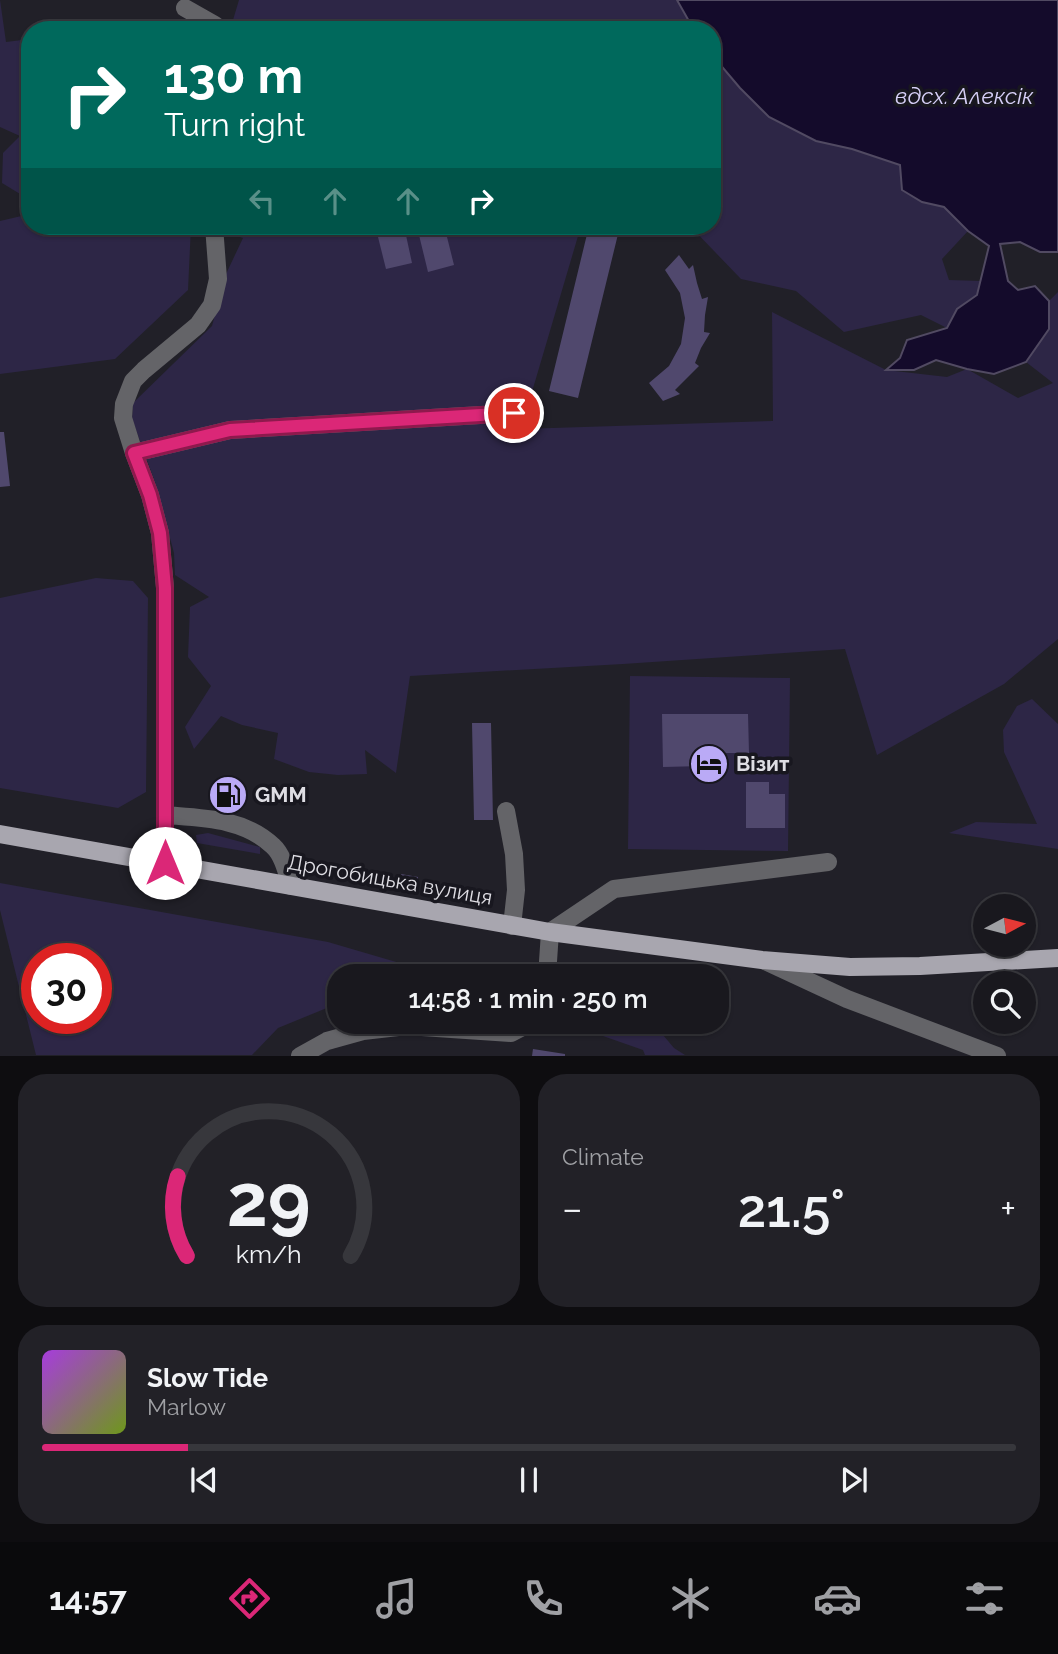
<!DOCTYPE html>
<html lang="en">
<head>
<meta charset="utf-8">
<style>
  :root { --surface:#19181e; --page:#222127; --text:#f1f3f6; --muted:#9fa0a4; --line:#37373c; --accent:#db2777 }
  body { margin:0; font-family:Raleway,sans-serif; background:var(--page); color:var(--text); height:100vh; display:flex; flex-direction:column; font-size:26px; white-space:nowrap }
  * { box-sizing:border-box; margin:0 }
  p { font-size:23px; color:var(--muted) }
  .icon { flex:none; width:38px; height:38px; fill:none; stroke:currentColor; stroke-width:2; stroke-linecap:round; stroke-linejoin:round }
  .map { position:relative; height:1056px; overflow:hidden }
  .panel { display:flex; flex-direction:column; gap:18px; padding:18px; background:#0e0d10; flex:1 }
  .panel>* { flex:none }
  .hud { position:absolute; left:21px; top:21px; width:700px; height:214px; border-radius:28px; box-shadow:0 2px 5px #0004,0 0 0 2px var(--line); background:#00695c; color:#fff; overflow:hidden }
  .needle { width:46px; rotate:83deg }
  .fabs { position:absolute; left:973px; top:894px; display:grid; gap:14px }
  .fabs a { display:grid; place-items:center; width:63px; height:63px; border-radius:50%; background:var(--surface); box-shadow:0 2px 5px #0004,0 0 0 2px var(--line); font-size:35px }
  .speed { position:absolute; left:21px; top:943px; display:flex; gap:14px; font-size:35px; font-weight:700; text-align:center }
  .speed>* { display:grid; place-content:center; width:91px; height:91px; border-radius:50%; background:var(--surface); box-shadow:0 2px 5px #0004,0 0 0 2px var(--line); line-height:1 }
  .speed .limit { border:10px solid #d22; background:#fff; color:#111 }
  .pin { position:absolute; display:grid; place-items:center; width:60px; height:60px; color:#fff; margin:-30px; border:4px solid #fff; border-radius:50%; box-shadow:0 2px 7px #0007 }
  .me { position:absolute; width:77px; margin:-38px; rotate:0deg; stroke-linejoin:round; filter:drop-shadow(0 0 5px #0008) }
  .turn { display:flex; align-items:center; gap:24px; height:147px; padding:0 28px; font-size:32px }
  .turn .icon { width:91px; height:91px; stroke-width:2.5 }
  .turn b { display:block; font-size:49px; line-height:60px }
  .lanes { display:flex; align-items:center; height:66px; padding:0 28px; background:#0003; justify-content:center; gap:35px; direction:ltr }
  .lanes .off { opacity:.35 }
  .big { font-size:52px; font-weight:600; line-height:1.1 }
  .panel .widget { flex:1; display:flex; flex-direction:column; justify-content:center; gap:10px; min-width:0; padding:0 24px; border-radius:28px; background:var(--page) }
  .panel .dial { align-items:center; gap:0 }
  .dial svg { height:182px; overflow:visible; fill:none; stroke:var(--line); stroke-width:7; stroke-linecap:round; text-anchor:middle }
  .dial text { fill:var(--text); stroke:none }
  .song { display:flex; align-items:center; gap:21px }
  .cover { width:84px; height:84px; border-radius:10px; background:linear-gradient(135deg,hsl(280 70% 55%),hsl(80 70% 35%)) }
  .played { height:7px; border-radius:4px; background:linear-gradient(90deg,var(--accent) 15%,var(--line) 15%) }
  .keys { display:flex; justify-content:space-around; direction:ltr }
  .heat { display:flex; justify-content:space-between; align-items:center; font-size:38px; direction:ltr }
  .panel .tiles { flex:1; display:grid; gap:18px; grid-template-columns:1fr 1fr }
  .widget:last-child { grid-column:span 2 }
  .trip { position:absolute; left:327px; top:964px; width:402px; height:70px; border-radius:28px; background:var(--surface); box-shadow:0 2px 5px #0004,0 0 0 2px var(--line); font-weight:600; line-height:70px; text-align:center }
  .menu { display:flex; height:112px; justify-content:space-around; align-items:center; background:#0a0a0c; color:var(--muted) }
  .menu .icon { width:49px; height:49px }
  .menu .on { color:var(--accent) }
  .menu b { font-size:32px; color:var(--text) }
  .map>svg:first-child { display:block }
  .green { fill:#2d2646; fill-rule:evenodd }
  .water { fill:#140b2b; stroke:#514a62; stroke-width:2 }
  .building { fill:#50486d }
  .lines { fill:none; stroke-linecap:round; stroke-linejoin:round }
  .minor { stroke:#646468; stroke-width:18 }
  .major { stroke:#a8a6af; stroke-width:18 }
  .route-casing { stroke:#8e194d; stroke-width:18 }
  .route { stroke:#db2777; stroke-width:12 }
  .labels { text-anchor:middle; stroke-width:7; stroke-linejoin:round; paint-order:stroke }
  .poi-label { font-size:21px; font-weight:bold; fill:#dedde3; stroke:#18171f; text-anchor:start }
  .street-label { font-size:21px; fill:#dedde3; stroke:#18171f }
  .water-label { font-size:23px; font-style:italic; fill:#d6cff7; stroke:#18171f }
</style>
</head>
<body>
<div class="map">
<svg width="1058" height="1056" viewBox="0 0 1058 1056">
  <rect width="100%" height="100%" fill="#212028"/>
  <path class="green" d="M0 0 6 42 30 39V200L2 183 3 153 20 136 0 127Z
    M239 0H677L694 30H230Z
    M187 20 186 30H104Z
    M712 55 740 88 816 141 852 149 900 165 922 202 944 207 968 231 942 259 949 280 981 281 977 295 957 309 947 328 921 315 844 332 796 291 741 279 690 226H712Z
    M30 214V226H191L188 290 115 359 0 374V221Z
    M233 226H581L521 429 773 421 772 312 886 370 947 377 967 369 1018 398 1053 383 1026 362 1049 329V301L1058 292V639L1004 684 877 755 845 649 623 664 410 676 396 773 365 750 367 774 338 775 309 772 274 759 278 733 242 725 221 716 194 749 185 727 211 686 188 657 190 607 209 597 175 575 174 553 156 485 132 419 133 403 212 326 226 274 243 238 234 235Z
    M96 578 133 581 148 598 146 792 118 808 0 788V598Z
    M630 676 790 678 788 851 628 849Z
    M1032 699 1058 724V849L949 833 976 822 1037 824 1004 752 1003 730 1017 706Z
    M208 833 260 847V854L197 843 196 835Z
    M0 883 328 942 444 976H340L339 1003 278 1028 252 1055H36L0 910ZM37 959H96V1018H37Z
    M563 1022H652L674 1048 685 1055H645L643 1050Z"/>
  <path class="water" d="M677 0H1058V252H1040L1020 242 1000 244 1008 281 1018 290 1035 286 1049 301V329L1026 362 994 374 967 369 936 360 914 370H886L900 358 907 340 947 328 957 309 977 295 989 246 968 231 944 207 922 202 902 190 900 165 852 149 816 141 769 117 740 88 712 55V30H694Z"/>
  <path class="building" d="M404 226 412 263 386 269 377 233Z
    M589 226H620L578 398 549 391Z
    M445 229 454 265 428 272 419 235Z
    M679 255 689 269 693 265 697 283 702 299 708 297 705 315 704 332 710 333 701 348 695 363 699 366 675 390 680 394 663 401 649 383 669 366 681 344 685 318 680 293 665 270Z
    M0 432H4L10 486 0 487Z
    M662 714H748L749 753H703V766L663 767Z
    M472 723H491L493 820H474Z
    M746 782H769V794H785V828H746Z
    M221 787H236V802H221Z
    M401 874 418 877V884L400 881Z
    M533 1049 565 1054V1056H532Z"/>
  <g class="lines">
    <path class="minor" d="M185 8 215 25 214 30
      M134 453 230 430 514 413
      M506 811 514 854 516 890 512 926
      M165 815C202 818 244 818 273 846 283 855 287 873 291 886
      M165 863V588L160 533 150 495 134 453 123 418 124 404 133 381 144 370 198 325 212 305 218 279 214 226
      M765 961 847 999 997 1056
      M547 976 550 932 614 889 828 862
      M300 1056 327 1041 363 1031 407 1026 511 1033 532 1022"/>
    <path class="major" d="M0 834 550 932 762 960 850 967 920 966 1058 958"/>
  </g>
  <g class="lines">
    <defs>
      <path id="route" d="M165 863V588L160 533 150 495 134 453 230 430 514 413"/>
    </defs>
    <use href="#route" class="route-casing"/>
    <use href="#route" class="route"/>
  </g>
  <defs>
    <symbol id="hotel-disc" viewBox="-11 -11 22 22"><circle r="9.5" fill="#baaaf6" stroke="#18171f"/><path d="M-6-4.5h1.5V1H6V5H4.5V3h-9V5H-6ZM-4 0a1.8 1.8 0 1 1 3.6 0ZM.5 0V-2.5h3Q6-2.5 6 0Z" fill="#111"/></symbol>
    <symbol id="fuel-disc" viewBox="-11 -11 22 22"><circle r="9.5" fill="#baaaf6" stroke="#18171f"/><path d="M-5.5-6h7V0h2V4h1.3V-2.5L3-4.5l.8-.8L6-3V5H2.5V1h-1V6h-7ZM-4.2-4.7v3.2H.2V-4.7Z" fill="#111"/></symbol>
  </defs>
  <g fill-rule="evenodd">
    <use href="#hotel-disc" x="687" y="742" width="44" height="44"/>
    <use href="#fuel-disc" x="206" y="773" width="44" height="44"/>
  </g>
  <g class="labels">
    <g class="poi-label">
      <text x="736" y="771">Візит</text>
      <text x="255" y="802">GMM</text>
    </g>
    <g class="street-label">
      <text transform="translate(390 880) rotate(10)" y="7">Дрогобицька вулиця</text>
    </g>
    <g class="water-label">
      <text x="964" y="104">вдсх. Алексік</text>
    </g>
  </g>
</svg>
<div class="fabs">
<a><svg class="needle" viewBox="-14 -14 28 28"><path d="M0-13l5 13h-10z" fill="#e53935"/><path d="M0 13l5-13h-10z" fill="#9fa0a4"/></svg></a>
<a><svg class="icon" aria-label="search" viewBox="0 0 24 24"><circle cx="10" cy="10" r="6"/><path d="M15 15l6 6"/></svg></a>
</div>
<div class="speed"><div class="limit">30</div></div>
<div class="pin" style="left:514px;top:413px;background:#d93025"><svg class="icon" aria-label="arrive" viewBox="0 0 24 24"><path d="M6 21V4h12l-3 4 3 4H6"/></svg></div>
<svg class="me" style="left:165px;top:863px" viewBox="-20 -20 40 40"><circle r="19" fill="#fff"/><path d="M0-13L10 11 0 6-10 11z" fill="#db2777"/></svg>
<div class="trip">14:58 · 1 min · 250 m</div>
<div class="hud">
<div class="turn"><svg class="icon" aria-label="right" viewBox="0 0 24 24"><path d="M7 20v-9h11M14 6l5 5-5 5"/></svg><div><b>130 m</b>Turn right</div></div>
<div class="lanes"><svg class="icon off" aria-label="left" viewBox="0 0 24 24"><path d="M17 20v-9H6M10 6l-5 5 5 5"/></svg><svg class="icon off" aria-label="ahead" viewBox="0 0 24 24"><path d="M12 20V5M6 11l6-6 6 6"/></svg><svg class="icon off" aria-label="ahead" viewBox="0 0 24 24"><path d="M12 20V5M6 11l6-6 6 6"/></svg><svg class="icon" aria-label="right" viewBox="0 0 24 24"><path d="M7 20v-9h11M14 6l5 5-5 5"/></svg></div>
</div>
</div>
<section class="panel">
<div class="tiles">
<div class="widget dial"><svg viewBox="0 0 100 80">
<path d="M14 69A42 42 0 1 1 86 69"/>
<path d="M14 69A42 42 0 0 1 10 34" stroke="#db2777"/>
<text x="50" y="56" font-size="32" font-weight="700">29</text>
<text x="50" y="72" font-size="11">km/h</text>
</svg></div>
<div class="widget"><p>Climate</p>
<div class="heat"><a>−</a><b class="big">21.5°</b><a>+</a></div>
</div>
<div class="widget">
<div class="song"><i class="cover"></i><div><b>Slow Tide</b><p>Marlow</p></div></div>
<div class="played"></div>
<div class="keys"><svg class="icon" aria-label="previous" viewBox="0 0 24 24"><path d="M18 5L8 12l10 7zM5 5v14"/></svg><svg class="icon" aria-label="pause" viewBox="0 0 24 24"><path d="M8 5v14M16 5v14"/></svg><svg class="icon" aria-label="next" viewBox="0 0 24 24"><path d="M6 5l10 7-10 7zM19 5v14"/></svg></div>
</div>
</div>
</section>
<nav class="menu">
<b>14:57</b>
<svg class="icon on" aria-label="directions" viewBox="0 0 24 24"><path d="M12 3l9 9-9 9-9-9zM9 14v-3h6M13 9l2 2-2 2"/></svg>
<svg class="icon" aria-label="music" viewBox="0 0 24 24"><path d="M9 18V5l10-2v13"/><circle cx="6" cy="18" r="3"/><circle cx="16" cy="16" r="3"/></svg>
<svg class="icon" aria-label="phone" viewBox="0 0 24 24"><path d="M5 4h4l2 5-3 2q2 4 5 5l2-3 5 2v4C11 20 4 13 5 4z"/></svg>
<svg class="icon" aria-label="climate" viewBox="0 0 24 24"><path d="M12 3v18M4 7l16 10M4 17L20 7"/></svg>
<svg class="icon" aria-label="car" viewBox="0 0 24 24"><path d="M5 17H2v-5l4-1 3-4h7l3 4 3 1v5h-3M9 17h6M6 11h13"/><circle cx="7" cy="17" r="2"/><circle cx="17" cy="17" r="2"/></svg>
<svg class="icon" aria-label="filters" viewBox="0 0 24 24"><path d="M4 7h16M4 17h16"/><circle cx="9" cy="7" r="2"/><circle cx="15" cy="17" r="2"/></svg>
</nav>
</body>
</html>
